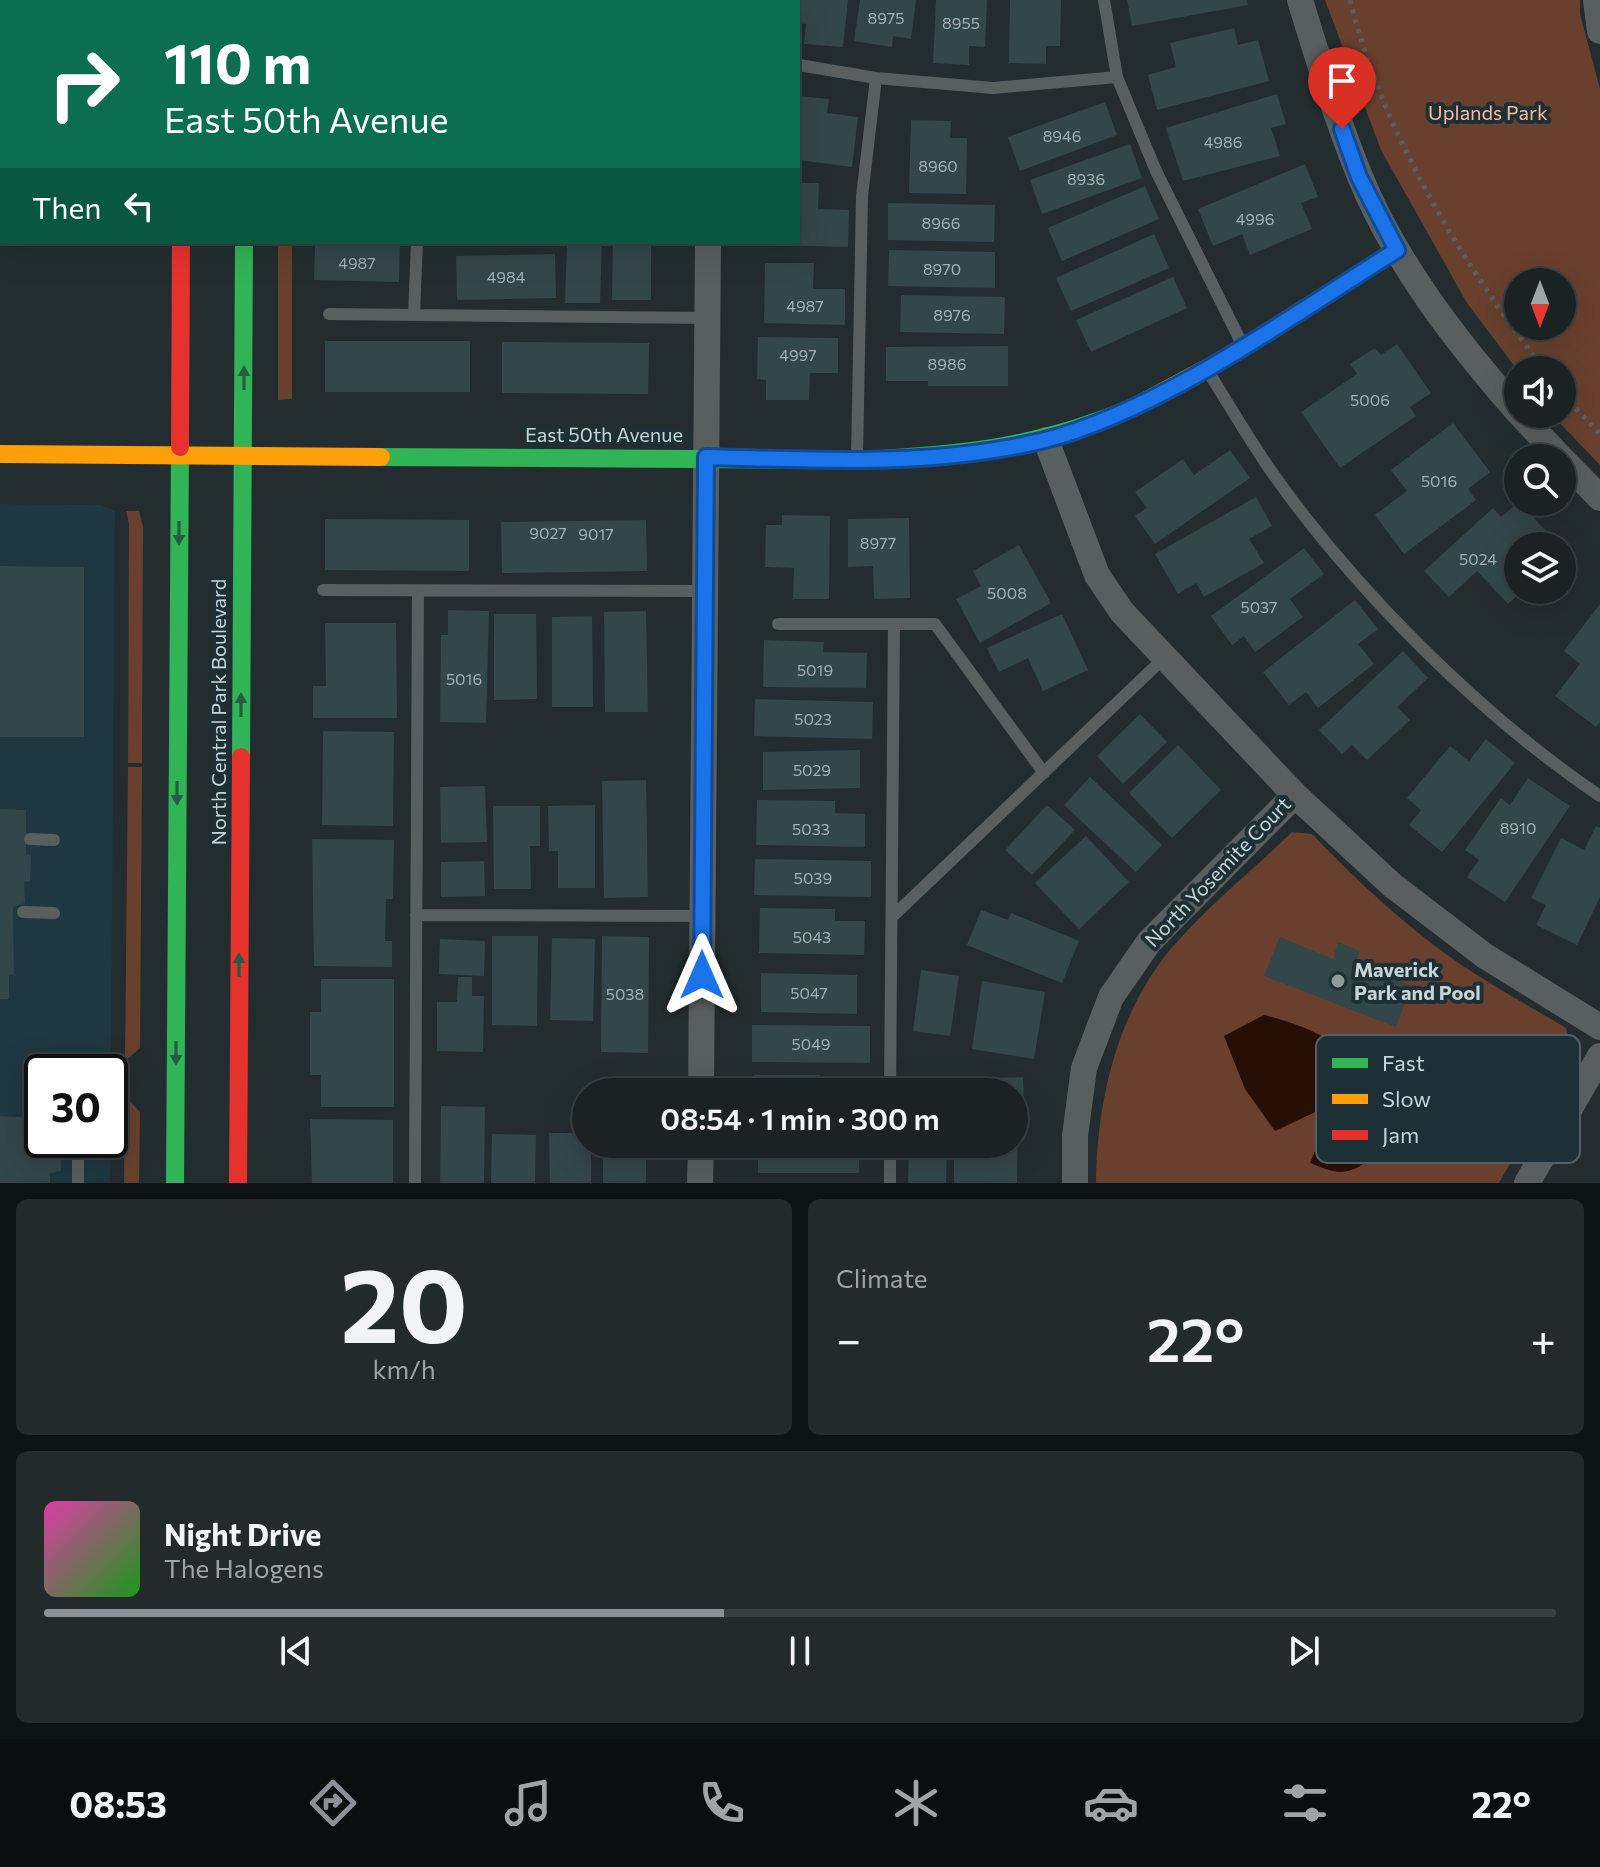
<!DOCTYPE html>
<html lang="en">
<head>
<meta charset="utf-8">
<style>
  :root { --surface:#1a2224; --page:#232a2c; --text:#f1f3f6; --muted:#9fa4a6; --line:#383f41; --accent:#8c9099 }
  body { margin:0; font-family:Commissioner,sans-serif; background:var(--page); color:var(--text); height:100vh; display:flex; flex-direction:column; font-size:30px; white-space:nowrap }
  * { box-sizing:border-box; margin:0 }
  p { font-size:26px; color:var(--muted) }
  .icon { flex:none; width:44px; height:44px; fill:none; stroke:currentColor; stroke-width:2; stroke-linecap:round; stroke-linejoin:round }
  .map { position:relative; height:1183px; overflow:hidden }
  .sheet { display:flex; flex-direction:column; gap:16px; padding:16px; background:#0e1314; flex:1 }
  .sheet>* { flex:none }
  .banner { position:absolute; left:0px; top:0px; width:800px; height:244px; box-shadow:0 8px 32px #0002,0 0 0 2px var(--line); background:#0b6e4f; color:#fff; overflow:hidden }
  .needle { width:52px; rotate:180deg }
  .controls { position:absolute; left:1504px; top:268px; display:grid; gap:16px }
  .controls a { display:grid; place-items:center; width:72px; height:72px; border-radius:50%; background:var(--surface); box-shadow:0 8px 32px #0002,0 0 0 2px var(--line); font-size:40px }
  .speed { position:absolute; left:24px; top:1054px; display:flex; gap:16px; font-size:40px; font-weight:700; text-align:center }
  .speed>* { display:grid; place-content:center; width:104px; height:104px; border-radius:50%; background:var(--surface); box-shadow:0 8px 32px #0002,0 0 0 2px var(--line); line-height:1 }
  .speed .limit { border:4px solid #111; border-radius:12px; background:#fff; color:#111 }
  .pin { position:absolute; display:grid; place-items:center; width:68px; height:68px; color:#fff; margin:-82px -34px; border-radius:50% 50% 50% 0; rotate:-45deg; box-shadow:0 0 8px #0007 }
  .pin .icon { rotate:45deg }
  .me { position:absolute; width:88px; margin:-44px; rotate:0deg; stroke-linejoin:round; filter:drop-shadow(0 0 6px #0008) }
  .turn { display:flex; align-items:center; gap:28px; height:168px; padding:0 32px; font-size:36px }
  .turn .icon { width:104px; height:104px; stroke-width:2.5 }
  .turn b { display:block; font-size:56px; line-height:68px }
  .then { display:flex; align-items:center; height:76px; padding:0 32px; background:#0003; gap:16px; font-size:30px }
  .big { font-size:60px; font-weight:600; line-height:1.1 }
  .sheet .card { flex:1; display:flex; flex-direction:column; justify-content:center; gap:12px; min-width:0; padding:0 28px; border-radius:12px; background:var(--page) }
  .sheet .dial { align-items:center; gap:0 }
  .dial b { font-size:104px; line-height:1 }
  .song { display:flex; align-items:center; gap:24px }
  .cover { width:96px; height:96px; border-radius:12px; background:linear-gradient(135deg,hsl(320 70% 55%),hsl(120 70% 35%)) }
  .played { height:8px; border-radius:4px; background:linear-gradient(90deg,var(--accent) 45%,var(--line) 45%) }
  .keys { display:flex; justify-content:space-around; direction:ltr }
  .heat { display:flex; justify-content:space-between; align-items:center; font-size:44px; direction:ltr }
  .sheet .tiles { flex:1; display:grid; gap:16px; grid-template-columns:1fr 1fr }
  .card:last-child { grid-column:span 2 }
  .trip { position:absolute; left:572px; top:1078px; width:456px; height:80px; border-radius:40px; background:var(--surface); box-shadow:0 8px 32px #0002,0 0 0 2px var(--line); font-weight:600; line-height:80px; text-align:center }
  .tabs { display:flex; height:128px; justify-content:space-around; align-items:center; background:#0a0e0e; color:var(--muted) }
  .tabs .icon { width:56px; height:56px }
  .tabs .active { color:var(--accent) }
  .tabs b { font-size:36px; color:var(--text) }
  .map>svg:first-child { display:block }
  .built { fill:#1e3740; fill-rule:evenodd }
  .green { fill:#68402d; fill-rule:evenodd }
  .water { fill:#270f06 }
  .building { fill:#33464a }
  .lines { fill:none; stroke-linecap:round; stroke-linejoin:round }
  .path { stroke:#595e60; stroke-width:5; stroke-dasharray:4 6; stroke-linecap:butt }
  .lane { stroke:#595e5f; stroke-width:12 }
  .street { stroke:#595e5f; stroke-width:26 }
  .fast { stroke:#30b455; stroke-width:18 }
  .slow { stroke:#ff9f0a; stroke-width:18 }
  .jam { stroke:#e5322d; stroke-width:18 }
  .oneway { fill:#245e41 }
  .route-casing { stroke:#114b97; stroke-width:20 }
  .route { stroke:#1a73e8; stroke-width:14 }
  .poi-dot { fill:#8f9a9d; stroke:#1d3036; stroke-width:3 }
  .labels { text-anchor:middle; stroke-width:8; stroke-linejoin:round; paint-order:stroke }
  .number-label { font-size:16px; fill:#a4b0b4 }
  .park-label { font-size:20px; fill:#ffb899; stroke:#1d3036 }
  .street-label { font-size:20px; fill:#c9d4d8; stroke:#1d3036 }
  .poi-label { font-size:20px; font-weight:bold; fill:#c9d4d8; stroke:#1d3036; text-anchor:start }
  .key { fill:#1d3036; stroke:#516167; stroke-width:2 }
  .key-label { font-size:22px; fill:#c9d4d8 }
</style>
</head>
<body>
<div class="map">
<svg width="1600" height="1183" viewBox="0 0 1600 1183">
  <rect width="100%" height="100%" fill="#232d30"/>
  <path class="built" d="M0 504 100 505 115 511 110 1183H0ZM42 1072H110V1140H42Z"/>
  <path class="green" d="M1325 0H1580V14L1600 89V465L1551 414H1562V370L1518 371 1467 303 1381 150ZM1562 282V326H1518V282Z
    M278 242H292V399L278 400Z
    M126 511H139L143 527 142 763H128L129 523Z
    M128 767H142L140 1048 125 1061Z
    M1292 832 1312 834C1358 882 1405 926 1460 964 1494 987 1531 1007 1566 1028L1572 1054 1499 1183H1096C1097 1098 1118 1008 1176 943 1211 903 1254 869 1292 832Z
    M125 1096 140 1112 139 1183H124Z"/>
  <path class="water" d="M1264 1015C1292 1022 1327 1034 1348 1055 1373 1081 1399 1130 1368 1160 1362 1166 1351 1172 1340 1172 1331 1172 1319 1166 1310 1163L1330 1116 1326 1107 1275 1131 1245 1089 1224 1036Z"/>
  <path class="building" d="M798 0H848L843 47 804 44 806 24 798 23Z
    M860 0H916L911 39 893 36 892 47 854 41Z
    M936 0H987L985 47 969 46V65L933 63Z
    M1010 0H1061L1060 46H1046V64L1009 63Z
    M1127 0H1247L1248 5 1132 26Z
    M1234 28 1238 45 1258 40 1269 81 1157 110 1148 75 1176 67 1170 43Z
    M1277 94 1286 124 1271 128 1280 156 1183 181 1166 128Z
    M798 96 829 99 827 113 858 117 852 167 798 160Z
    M1105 102 1117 135 1020 171 1008 137Z
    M911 120 951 121 950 138H967L966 194 909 193Z
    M1130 144 1142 178 1042 214 1030 180Z
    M1305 164 1318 197 1301 203 1312 229 1250 255 1242 234 1213 246 1198 209Z
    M798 183H819L818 209 849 210 848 247 767 245V242H798Z
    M1145 186 1159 219 1062 261 1048 228Z
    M888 203 995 205 994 242 888 240Z
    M1154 234 1169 268 1071 311 1056 278Z
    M327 242H400L399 282 314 280 315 246H327Z
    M567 242H602L600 303H565Z
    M613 242H651V300H612Z
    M889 250 995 252V288L888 286Z
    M555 254 556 298 457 300 456 256Z
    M765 263H814L813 289H845V325L764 323Z
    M1173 277 1187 308 1091 352 1076 320Z
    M901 295 1005 297 1004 334 900 332Z
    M758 337 838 338V373H810L809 400H766V380L757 379Z
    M325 341H470V392H325Z
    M502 342 649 343 648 394 502 393Z
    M1397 344 1431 393 1410 407 1416 416 1340 468 1301 412 1357 374 1350 364 1375 348 1381 355Z
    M1008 346V386H928V381H886V347Z
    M1453 423 1490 472 1468 489 1476 500 1404 554 1375 515 1407 491 1391 470Z
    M1230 450 1250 478 1155 544 1135 516 1147 508 1135 492 1183 459 1194 475Z
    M1256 497 1272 526 1249 539 1264 563 1204 597 1196 583 1178 594 1155 554Z
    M1519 502 1560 546H1518V590H1523L1508 604 1477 571 1449 597 1424 571 1493 508 1501 517Z
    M782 515 830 516 829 599H793L794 568 765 567 766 525H782Z
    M909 518 910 598 874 599 873 566 848 567V519Z
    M325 519 469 520V571L325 570Z
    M646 520 647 571 502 573 501 522Z
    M1019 545 1051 603 980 643 956 599 981 586 973 571Z
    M1304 548 1324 574 1290 599 1303 617 1255 652 1244 636 1232 645 1211 616Z
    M0 566 84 567V737H0Z
    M1355 600 1378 629 1358 644 1374 664 1318 708 1306 692 1289 705 1263 672Z
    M1600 604V722L1596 727 1555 696 1580 664 1564 651Z
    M448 610 489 611 486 723 440 722 441 635H448Z
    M646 611 648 712H605L604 612Z
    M494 614H536L537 699 494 700Z
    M1062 614 1088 670 1043 691 1028 658 999 672 987 648Z
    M592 616 593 707H552V617Z
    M325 623H396L397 718H313V686H326Z
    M764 640 824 642 823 652 867 653 866 688 763 687Z
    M1403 651 1428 678 1397 707 1410 720 1367 760 1352 745 1342 754 1319 730Z
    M755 699 873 702 872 739 754 736Z
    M1140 714 1167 742 1123 784 1097 756Z
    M323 731 394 732 393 826 322 825Z
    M1486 739 1515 763 1442 852 1409 825 1421 810 1407 798 1450 746 1469 761Z
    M1178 745 1221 790 1172 838 1129 793Z
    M860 750V788L763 790V752Z
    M1090 777 1162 845 1136 872 1064 805Z
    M1528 778 1570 806 1505 902 1467 877 1479 860 1465 850 1501 798 1510 805Z
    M646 780 648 897 604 898 602 781Z
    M485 786 487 842 441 843 440 787Z
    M757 800 835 801V813L865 814V847L756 845Z
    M595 805V888H558V851H549L548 806Z
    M1047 805 1075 830 1032 875 1005 850Z
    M493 806H540V846H530L531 889H494Z
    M0 809 26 810V854L31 855 30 881 24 882 25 903 13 907 14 974 9 975V999H0Z
    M1596 826 1600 828V897L1577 945 1536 925 1546 905 1531 898 1561 838 1584 850Z
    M1086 836 1129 882 1079 929 1035 883Z
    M312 839 394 840 393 899H386L385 941H392V967L314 966Z
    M755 859 871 861V897L754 895Z
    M484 861 485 896 441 897V862Z
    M760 908 835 909V921H865L864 955 759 953Z
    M981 910 1008 920 1011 913 1079 941 1062 983 967 945Z
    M492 936H538L537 1026 492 1025Z
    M602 936 649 937 648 1053 601 1052Z
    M1280 937 1333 959 1338 942 1360 951 1355 964 1411 986 1396 1027 1264 976Z
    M552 938 595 939 593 1021 550 1020Z
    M440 939 485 941 484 976 439 974Z
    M921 970 959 976 950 1036 913 1031Z
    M761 973 857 975V1014L761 1012Z
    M458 977H472V996H484L483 1052 437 1051V1002H457Z
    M321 979H394V1107H321V1075H310V1012H321Z
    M982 981 1045 992 1034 1059 972 1049Z
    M752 1025 870 1026V1063L752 1062Z
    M754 1075H820V1087L863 1088V1092H754Z
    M1023 1077 1024 1114H1014V1092H921L920 1080Z
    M441 1106 485 1107 484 1183H440Z
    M0 1116 42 1118V1140H61V1171L50 1173V1183H0Z
    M310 1119 393 1120V1183H312Z
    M1014 1123H1018L1017 1183H954V1144H1014Z
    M549 1133H586V1144H591V1183H550Z
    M492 1134 536 1135 535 1183H491Z
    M603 1144H646V1183H603Z
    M758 1144H859V1173H758Z
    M909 1144H947L946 1183H908Z"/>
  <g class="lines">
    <path class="path" d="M1350 0C1384 136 1460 259 1544 370
      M1562 394 1600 434"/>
    <path class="lane" d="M1104 0 1117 77 1156 171 1242 344
      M439 2V0
      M799 65 876 78 993 88 1117 77
      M329 314 707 318
      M414 315 417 242
      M1209 373C1229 405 1249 439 1271 471 1354 589 1480 715 1600 796
      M857 458 862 196 876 78
      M323 590 705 591
      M778 624H935L1044 773
      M30 839 54 840
      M23 912 54 913
      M416 915 702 916
      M892 917 1165 657
      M890 1092 894 624
      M78 1140V1183
      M415 1183 418 591
      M890 1183V1144"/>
    <path class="street" d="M1300 0C1318 59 1336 117 1359 174 1395 263 1456 341 1518 412
      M1596 0 1600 31
      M735 2V0
      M1520 414 1561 458
      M1046 440 1097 575 1122 612 1295 795 1392 885 1485 956 1600 1027
      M1562 459 1600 498
      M701 1092 708 242
      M700 1183 701 1144
      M1075 1183V1136L1084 1068 1111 997 1149 942 1295 795
      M1527 1183 1600 1056"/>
    <path class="fast" d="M381 457 857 460C960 455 1037 448 1134 407
      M241 757 244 242
      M175 1183 180 447"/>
    <path class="slow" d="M183 0V2
      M264 0V2
      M1134 407 1226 358 1397 250
      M0 454 381 457"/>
    <path class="jam" d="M180 447 181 242
      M238 1183 241 757"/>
  </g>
  <defs><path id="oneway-solid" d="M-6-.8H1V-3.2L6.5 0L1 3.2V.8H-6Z" transform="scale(2)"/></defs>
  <g class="oneway">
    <use href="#oneway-solid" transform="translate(244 378) rotate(-90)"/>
    <use href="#oneway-solid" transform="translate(179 533) rotate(90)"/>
    <use href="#oneway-solid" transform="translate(241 705) rotate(-90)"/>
    <use href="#oneway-solid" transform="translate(177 793) rotate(90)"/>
    <use href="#oneway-solid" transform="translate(239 965) rotate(-90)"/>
    <use href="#oneway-solid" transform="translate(176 1053) rotate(90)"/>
  </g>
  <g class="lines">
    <defs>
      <path id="route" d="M702 975 706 457C818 460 935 467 1045 440 1162 410 1294 314 1397 250L1359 177 1342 129"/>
    </defs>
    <use href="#route" class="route-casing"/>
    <use href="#route" class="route"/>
  </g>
  <circle class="poi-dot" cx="1338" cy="981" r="8"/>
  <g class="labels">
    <g class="number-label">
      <text x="886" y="24">8975</text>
      <text x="961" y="29">8955</text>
      <text x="1062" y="142">8946</text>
      <text x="1223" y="148">4986</text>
      <text x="938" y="172">8960</text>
      <text x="1086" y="185">8936</text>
      <text x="1255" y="225">4996</text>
      <text x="941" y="229">8966</text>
      <text x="357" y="269">4987</text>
      <text x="942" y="275">8970</text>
      <text x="506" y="283">4984</text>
      <text x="805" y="312">4987</text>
      <text x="952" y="321">8976</text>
      <text x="798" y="361">4997</text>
      <text x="947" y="370">8986</text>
      <text x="1370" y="406">5006</text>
      <text x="1439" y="487">5016</text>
      <text x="548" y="539">9027</text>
      <text x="596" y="540">9017</text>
      <text x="878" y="549">8977</text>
      <text x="1478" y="565">5024</text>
      <text x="1007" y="599">5008</text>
      <text x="1259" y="613">5037</text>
      <text x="815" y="676">5019</text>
      <text x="464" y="685">5016</text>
      <text x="813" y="725">5023</text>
      <text x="812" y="776">5029</text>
      <text x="1518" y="834">8910</text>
      <text x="811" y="835">5033</text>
      <text x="813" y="884">5039</text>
      <text x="812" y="943">5043</text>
      <text x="809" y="999">5047</text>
      <text x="625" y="1000">5038</text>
      <text x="811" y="1050">5049</text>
    </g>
    <g class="park-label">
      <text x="1488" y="120">Uplands Park</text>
    </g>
    <g class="street-label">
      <text x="604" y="442">East 50th Avenue</text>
      <text transform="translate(219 712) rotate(-90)" y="7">North Central Park Boulevard</text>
      <text transform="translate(1218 872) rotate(-46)" y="7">North Yosemite Court</text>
    </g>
    <g class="poi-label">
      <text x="1354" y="977">Maverick<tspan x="1354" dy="23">Park and Pool</tspan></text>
    </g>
  </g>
  <rect x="1316" y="1035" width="264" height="128" rx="12" class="key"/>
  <rect x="1332" y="1058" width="36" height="10" fill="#30b455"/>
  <rect x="1332" y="1094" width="36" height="10" fill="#ff9f0a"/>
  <rect x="1332" y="1130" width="36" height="10" fill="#e5322d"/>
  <g class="key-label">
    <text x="1382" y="1071">Fast</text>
    <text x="1382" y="1107">Slow</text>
    <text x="1382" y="1143">Jam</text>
  </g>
</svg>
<div class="controls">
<a><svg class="needle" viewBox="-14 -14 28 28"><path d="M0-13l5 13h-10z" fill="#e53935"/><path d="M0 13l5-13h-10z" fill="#9fa4a6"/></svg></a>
<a><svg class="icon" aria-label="sound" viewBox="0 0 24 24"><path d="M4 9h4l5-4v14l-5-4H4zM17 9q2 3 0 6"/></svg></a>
<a><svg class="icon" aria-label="search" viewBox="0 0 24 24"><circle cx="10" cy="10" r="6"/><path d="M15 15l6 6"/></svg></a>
<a><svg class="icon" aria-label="layers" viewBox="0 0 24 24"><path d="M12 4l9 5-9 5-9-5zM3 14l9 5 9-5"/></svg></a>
</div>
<div class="speed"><div class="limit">30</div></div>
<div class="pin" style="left:1342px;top:129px;background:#d93025"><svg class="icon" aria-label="arrive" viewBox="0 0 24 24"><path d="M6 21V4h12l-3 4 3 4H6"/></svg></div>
<svg class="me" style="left:702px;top:975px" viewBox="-20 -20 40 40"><path d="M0-17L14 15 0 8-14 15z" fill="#1a73e8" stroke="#fff" stroke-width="4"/></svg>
<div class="trip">08:54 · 1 min · 300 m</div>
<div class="banner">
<div class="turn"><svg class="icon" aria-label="right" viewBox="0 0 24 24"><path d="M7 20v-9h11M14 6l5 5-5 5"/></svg><div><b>110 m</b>East 50th Avenue</div></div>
<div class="then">Then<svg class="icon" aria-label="left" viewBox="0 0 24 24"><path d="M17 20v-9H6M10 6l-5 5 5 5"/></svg></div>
</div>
</div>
<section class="sheet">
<div class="tiles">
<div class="card dial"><b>20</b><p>km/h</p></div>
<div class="card"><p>Climate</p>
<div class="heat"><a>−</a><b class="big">22°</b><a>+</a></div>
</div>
<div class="card">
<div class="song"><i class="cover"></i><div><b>Night Drive</b><p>The Halogens</p></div></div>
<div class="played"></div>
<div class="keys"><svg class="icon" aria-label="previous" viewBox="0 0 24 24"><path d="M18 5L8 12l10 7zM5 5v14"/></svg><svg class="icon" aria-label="pause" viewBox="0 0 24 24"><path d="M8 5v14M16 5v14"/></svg><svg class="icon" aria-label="next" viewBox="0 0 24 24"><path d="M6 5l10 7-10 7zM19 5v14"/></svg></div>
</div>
</div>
</section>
<nav class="tabs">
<b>08:53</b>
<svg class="icon active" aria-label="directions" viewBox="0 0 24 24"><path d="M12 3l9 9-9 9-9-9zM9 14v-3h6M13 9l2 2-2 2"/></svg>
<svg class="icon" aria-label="music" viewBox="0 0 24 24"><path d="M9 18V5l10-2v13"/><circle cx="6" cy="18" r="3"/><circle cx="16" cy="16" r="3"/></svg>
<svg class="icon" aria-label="phone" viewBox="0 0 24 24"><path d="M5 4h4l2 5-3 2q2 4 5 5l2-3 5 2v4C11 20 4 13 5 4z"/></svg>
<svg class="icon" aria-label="climate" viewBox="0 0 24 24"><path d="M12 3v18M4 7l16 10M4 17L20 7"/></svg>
<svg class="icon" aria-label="car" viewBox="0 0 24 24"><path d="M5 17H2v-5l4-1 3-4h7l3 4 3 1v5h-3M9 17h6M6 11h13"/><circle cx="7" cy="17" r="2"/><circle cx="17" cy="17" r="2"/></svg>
<svg class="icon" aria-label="filters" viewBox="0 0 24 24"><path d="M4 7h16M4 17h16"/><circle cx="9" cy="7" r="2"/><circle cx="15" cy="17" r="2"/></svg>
<b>22°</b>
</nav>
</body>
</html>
